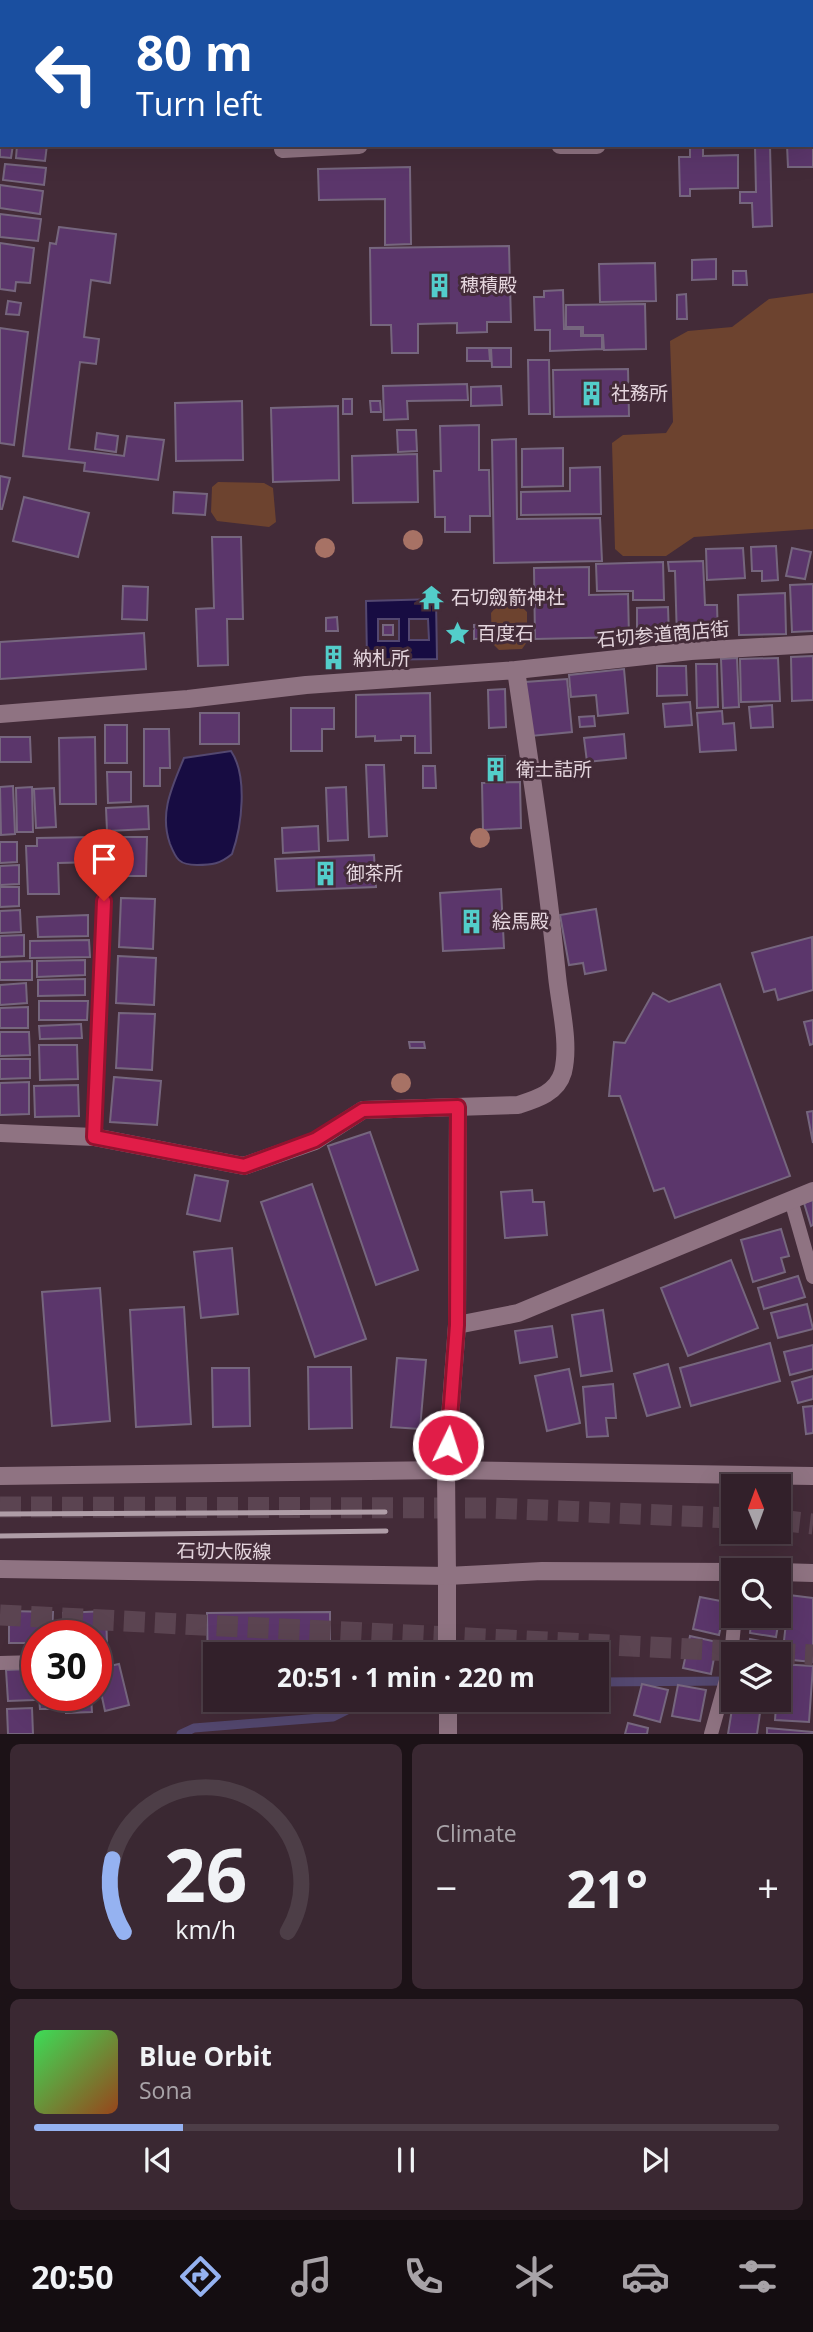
<!DOCTYPE html>
<html lang="en">
<head>
<meta charset="utf-8">
<style>
  :root { --surface:#32202a; --page:#3a2832; --text:#f1f3f6; --muted:#a8a3a8; --line:#4d3e47; --accent:#95b2f1 }
  body { margin:0; font-family:"Open Sans","Noto Sans JP",sans-serif; background:var(--page); color:var(--text); height:100vh; display:flex; flex-direction:column; font-size:26px; white-space:nowrap }
  * { box-sizing:border-box; margin:0 }
  p { font-size:23px; color:var(--muted) }
  .icon { flex:none; width:38px; height:38px; fill:none; stroke:currentColor; stroke-width:2; stroke-linecap:round; stroke-linejoin:round }
  .map { position:relative; height:1734px; overflow:hidden }
  .sheet { display:flex; flex-direction:column; gap:10px; padding:10px; background:#1c1217; flex:1 }
  .sheet>* { flex:none }
  .top-card { position:absolute; left:0px; top:0px; width:814px; height:147px; box-shadow:0 7px 28px #0002,0 0 0 2px var(--line); background:#1a4fa0; color:#fff; overflow:hidden }
  .needle { width:46px; rotate:359deg }
  .buttons { position:absolute; left:721px; top:1474px; display:grid; gap:14px }
  .buttons a { display:grid; place-items:center; width:70px; height:70px; border-radius:0px; background:var(--surface); box-shadow:0 7px 28px #0002,0 0 0 2px var(--line); font-size:35px }
  .speed { position:absolute; left:21px; top:1620px; display:flex; gap:14px; font-size:35px; font-weight:700; text-align:center }
  .speed>* { display:grid; place-content:center; width:91px; height:91px; border-radius:50%; background:var(--surface); box-shadow:0 7px 28px #0002,0 0 0 2px var(--line); line-height:1 }
  .speed .limit { border:10px solid #d22; background:#fff; color:#111 }
  .pin { position:absolute; display:grid; place-items:center; width:60px; height:60px; color:#fff; margin:-72px -30px; border-radius:50% 50% 50% 0; rotate:-45deg; box-shadow:0 0 7px #0007 }
  .pin .icon { rotate:45deg }
  .me { position:absolute; width:77px; margin:-38px; rotate:4deg; stroke-linejoin:round; filter:drop-shadow(0 0 5px #0008) }
  .turn { display:flex; align-items:center; gap:24px; height:147px; padding:0 21px; font-size:32px }
  .turn .icon { width:91px; height:91px; stroke-width:2.5 }
  .turn b { display:block; font-size:49px; line-height:60px }
  .big { font-size:52px; font-weight:700; line-height:1.1 }
  .sheet .tile { flex:1; display:flex; flex-direction:column; justify-content:center; gap:10px; min-width:0; padding:0 24px; border-radius:10px; background:var(--page) }
  .sheet .dial { align-items:center; gap:0 }
  .dial svg { height:182px; overflow:visible; fill:none; stroke:var(--line); stroke-width:7; stroke-linecap:round; text-anchor:middle }
  .dial text { fill:var(--text); stroke:none }
  .song { display:flex; align-items:center; gap:21px }
  .cover { width:84px; height:84px; border-radius:10px; background:linear-gradient(135deg,hsl(130 70% 55%),hsl(20 70% 35%)) }
  .played { height:7px; border-radius:4px; background:linear-gradient(90deg,var(--accent) 20%,var(--line) 20%) }
  .keys { display:flex; justify-content:space-around; direction:ltr }
  .heat { display:flex; justify-content:space-between; align-items:center; font-size:38px; direction:ltr }
  .sheet .tiles { flex:1; display:grid; gap:10px; grid-template-columns:1fr 1fr }
  .tile:last-child { grid-column:span 2 }
  .trip { position:absolute; left:203px; top:1642px; width:406px; height:70px; border-radius:0px; background:var(--surface); box-shadow:0 7px 28px #0002,0 0 0 2px var(--line); font-weight:700; line-height:70px; text-align:center }
  .tabs { display:flex; height:112px; justify-content:space-around; align-items:center; background:#140d11; color:var(--muted) }
  .tabs .icon { width:49px; height:49px }
  .tabs .selected { color:var(--accent) }
  .tabs b { font-size:32px; color:var(--text) }
  .map>svg:first-child { display:block }
  .green { fill:#6d432f }
  .water { fill:#170c42; stroke:#544870; stroke-width:2; fill-rule:evenodd }
  .lines { fill:none; stroke-linecap:round; stroke-linejoin:round }
  .stream { stroke:#544870; stroke-width:9 }
  .building { fill:#5b366b; stroke:#76667e; stroke-width:2 }
  .motorway-tunnel { stroke:#5b4451; stroke-width:21; stroke-dasharray:21 10; stroke-linecap:butt }
  .service { stroke:#8f7382; stroke-width:14 }
  .minor { stroke:#8f7382; stroke-width:18 }
  .secondary { stroke:#8f7382; stroke-width:18 }
  .rail { stroke:#af9da7; stroke-width:5 }
  .tree { fill:#a77265 }
  .route-casing { stroke:#92132f; stroke-width:18 }
  .route { stroke:#e11d48; stroke-width:12 }
  .labels { text-anchor:middle; stroke-width:6; stroke-linejoin:round; paint-order:stroke }
  .poi-label { font-size:19px; fill:#e4d5dd; stroke:#432b38; text-anchor:start }
  .street-label { font-size:19px; fill:#e4d5dd; stroke:#432b38 }
</style>
</head>
<body>
<div class="map">
<svg width="813" height="1734" viewBox="0 0 813 1734">
  <rect width="100%" height="100%" fill="#432b38"/>
  <path class="green" d="M813 293V529L694 537 666 556H623L615 549 612 443 623 435 666 433 673 422 670 341 688 331 732 327 769 299Z
    M218 482 264 483 273 488 276 522 269 527 217 521 211 512 212 487Z
    M496 607H522L527 612V642L522 649 499 650 492 643 491 613Z"/>
  <path class="water" d="M436 599 437 659 367 660 366 601ZM399 619V641H378V619ZM409 619H428L429 640H409Z
    M231 751C248 776 242 826 232 854 220 864 212 865 197 865 179 865 176 859 170 844 159 813 172 787 184 758Z"/>
  <g class="lines">
    <path class="stream" d="M597 1682 733 1681
      M181 1734 194 1728 333 1717 369 1699"/>
  </g>
  <path class="building" d="M493 0H537L493 2Z
    M0 114 2 145H13L11 158 0 157Z
    M813 141V167H788L787 145H812Z
    M17 145H47L45 161 16 158Z
    M755 146H770L772 226 753 227 752 203H740V192H756Z
    M690 147H703V156L738 155V188L690 189V196H680L679 157H690Z
    M5 164 46 168 44 185 3 180Z
    M410 167 411 244 385 245V199L319 200 318 169Z
    M0 185 43 191 40 214 0 208Z
    M0 214 41 219 38 241 0 237Z
    M59 227 116 234 110 283 91 280 84 337 99 339 96 364 80 362 69 449 124 456 127 436 164 440 158 480 84 471 85 463 23 456 50 243 56 244Z
    M0 243 34 248 30 283 16 282 15 291 0 289Z
    M509 246 511 322H487V332L457 333V323L418 324V353H392L391 325H371L370 248Z
    M716 259V279L692 280V260Z
    M655 263 656 301 600 302 599 264Z
    M733 271H746L747 285H733Z
    M563 290 564 329H581V336H602V349L550 351V330H535L534 297H544V291Z
    M686 294 687 319H677V295Z
    M8 301 21 303 19 315 6 314Z
    M645 304 646 349 604 350 603 335H583V327H566V305Z
    M0 328 28 332 14 445 0 443Z
    M467 348H489L490 361H467Z
    M491 348H511V367H492Z
    M528 360H549L550 414H529Z
    M628 369 629 416 554 417 553 370Z
    M467 384 468 400 407 401 408 419 384 420 383 386Z
    M501 386 502 405 471 406V387Z
    M343 399H352V414H343Z
    M242 401 243 460 176 461 175 403Z
    M370 401H380L381 412H371Z
    M338 406 339 480 273 482 271 408Z
    M479 425V470H489L490 516H470V532H445V517H435L434 471H441L440 426Z
    M397 430H416L417 451 398 452Z
    M97 433 118 436 116 452 95 449Z
    M516 439 517 519 600 518 602 561 494 563 492 440Z
    M563 448V486L522 487V449Z
    M417 454 418 502 353 503 352 456Z
    M600 467 601 514 521 515V492L570 491V468Z
    M0 476 10 478 2 509H0Z
    M174 492 207 494 205 515 173 513Z
    M24 497 89 513 78 557 13 541Z
    M212 537H241L243 619H227L228 665 198 666 196 609 214 608Z
    M776 546 778 580 762 581V571H752L751 547Z
    M743 548 745 578 707 580 706 549Z
    M792 548 811 552 805 579 786 576Z
    M703 561 705 605H717L718 638 677 639 675 571H669L668 562Z
    M663 562 664 600H633V591H597L596 564Z
    M589 567V595L628 594 629 637 535 639 534 568Z
    M813 584V631L792 632 790 585Z
    M123 586 148 587 147 620 122 619Z
    M785 593 786 634 739 635 738 595Z
    M499 594H511L512 604H499Z
    M668 607 669 637 637 638V608Z
    M337 617 338 631H326V618Z
    M487 624 488 638 474 639V625Z
    M383 625H393V635H383Z
    M144 633 146 669 0 679V642Z
    M339 650 340 665 327 666 326 651Z
    M813 656V700L792 701 791 657Z
    M737 658 739 707 723 708 721 659Z
    M778 658 780 701 741 702 740 659Z
    M696 664H717L718 707 697 708Z
    M657 666H686L687 695 657 696Z
    M624 669 628 713 598 716 596 695 571 697 569 675Z
    M567 679 572 732 531 736 525 682Z
    M505 689 506 727 489 728 488 690Z
    M430 693 431 753H415V736H401V740L375 741V736L356 737V695Z
    M690 702 692 725 665 727 663 704Z
    M772 705 773 727 751 728 749 707Z
    M291 708H334V729H322V751H291Z
    M722 711 723 724 734 723 736 750 700 752 697 713Z
    M200 713H239V744H200Z
    M594 716 595 726 580 727 579 717Z
    M105 725H127V763H105Z
    M144 729H169L170 768H160V786H144Z
    M624 734 626 758 587 762 584 738Z
    M0 737H30L31 762H0Z
    M95 737 96 804H60L59 738Z
    M488 756H505V781H488Z
    M366 765H384L387 836 369 837Z
    M423 766H435L436 788H423Z
    M107 772H131V802L108 803Z
    M520 782 521 828 483 830 482 783Z
    M13 786 15 834 1 835 0 787Z
    M32 787 33 832H17L16 788Z
    M346 787 348 840 328 841 326 788Z
    M54 788 56 827 36 828 34 789Z
    M148 806 149 829 107 831 106 808Z
    M318 826 319 851 283 853 282 828Z
    M96 837 97 862 58 863 59 894H28L26 846H37V838Z
    M109 837H147L146 876H108Z
    M0 842H17V862L0 863Z
    M374 855 376 887 277 891 275 859Z
    M19 865V884L0 885V866Z
    M0 887H19V906L0 907Z
    M501 889 504 948 443 951 440 893Z
    M121 898 155 899 153 949 119 947Z
    M596 909 606 970 585 974 583 963 569 965 560 915Z
    M20 910 21 932 0 933V911Z
    M88 915V936L38 937 37 917Z
    M24 935V956L0 957V936Z
    M812 937 813 990 778 1000 775 989 764 992 752 953Z
    M89 940 90 957 30 958V941Z
    M118 956 156 958 154 1005 116 1003Z
    M85 960V975L37 977V961Z
    M32 961V980H0V962Z
    M85 979V995L38 996V980Z
    M26 983 27 1003 0 1005V985Z
    M720 984 790 1176 675 1218 664 1188 654 1191 620 1096H609L614 1042 625 1043 653 993 669 1002Z
    M39 1001H88L87 1020H39Z
    M28 1007V1028H0V1008Z
    M119 1013 155 1014 152 1070 116 1068Z
    M813 1020V1044L810 1045 804 1022Z
    M81 1024 82 1038 40 1039 39 1026Z
    M0 1032H29L30 1055 0 1056Z
    M409 1042H424L425 1048H410Z
    M39 1045H77L78 1079 40 1080Z
    M0 1059H30V1078L0 1079Z
    M114 1077 161 1081 157 1125 110 1122Z
    M29 1082V1114L0 1115V1083Z
    M78 1085 79 1116 35 1117 34 1086Z
    M813 1111V1143L807 1112Z
    M370 1132 418 1270 376 1285 328 1146Z
    M195 1175 228 1181 220 1221 187 1214Z
    M312 1184 366 1339 315 1357 261 1202Z
    M532 1190 533 1202H544L547 1235 505 1238 501 1192Z
    M813 1200V1225L811 1226 804 1203Z
    M781 1229 789 1256 781 1258 785 1272 753 1282 741 1240Z
    M232 1248 238 1314 201 1318 194 1252Z
    M731 1260 758 1328 688 1356 661 1288Z
    M798 1276 805 1297 764 1309 758 1288Z
    M100 1288 110 1421 52 1426 42 1292Z
    M807 1304 813 1329 778 1338 771 1313Z
    M184 1307 191 1424 136 1427 130 1310Z
    M603 1310 612 1371 581 1376 572 1315Z
    M552 1326 557 1357 520 1363 515 1331Z
    M770 1343 780 1381 691 1406 680 1368Z
    M813 1345V1369L790 1375 784 1352Z
    M397 1358 426 1360 420 1429 391 1427Z
    M668 1364 680 1407 647 1416 634 1374Z
    M308 1367H351L352 1428 309 1429Z
    M212 1368H249L250 1426 213 1427Z
    M569 1369 580 1423 547 1431 535 1376Z
    M813 1376V1399L798 1403 792 1382Z
    M613 1384 616 1418H606L608 1436 587 1437 583 1387Z
    M813 1406V1433L806 1434 803 1407Z
    M789 1595 813 1598V1662L782 1659Z
    M700 1597 726 1602 719 1635 693 1629Z
    M779 1600 782 1601 776 1637 750 1633 752 1615H779Z
    M9 1611 53 1612 52 1636H37V1643H9Z
    M106 1611 107 1645H96V1636H64L63 1613Z
    M330 1612V1654H215V1675H208L207 1613Z
    M690 1636 717 1642 711 1674 683 1668Z
    M750 1639 776 1644 774 1654H748Z
    M119 1664 129 1705 105 1711 96 1669Z
    M779 1664 813 1666 809 1722 775 1720Z
    M32 1669 34 1700 8 1701 6 1670Z
    M642 1684 668 1690 660 1722 634 1715Z
    M678 1685 706 1690 700 1721 672 1716Z
    M39 1696H60L61 1709H40Z
    M66 1696H91L92 1712 66 1713Z
    M738 1699H762L761 1709 737 1705Z
    M32 1708 33 1734H8L7 1709Z
    M732 1709 760 1713 757 1734H728Z
    M628 1723 648 1728 647 1734H625Z
    M767 1728 813 1732V1734H767Z"/>
  <g class="lines">
    <path class="motorway-tunnel" d="M0 1507 491 1508 733 1518
      M779 1520 813 1524
      M0 1615 813 1655"/>
    <path class="service" d="M94 1137 104 900
      M791 1200 813 1277
      M0 1663 37 1662
      M711 1734 730 1666 735 1615"/>
    <path class="minor" d="M552 0V2
      M736 0V2
      M33 2 34 0
      M323 2V0
      M0 80H2
      M812 122H813
      M284 145 283 149 359 145
      M560 145H597
      M0 714 188 699 306 685 516 670 691 651 813 644
      M0 1133 94 1137 244 1166 315 1141 363 1110 518 1105C537 1099 557 1093 563 1072 570 1043 560 1006 557 976 547 874 531 772 516 670
      M457 1325 518 1313 813 1191
      M446 1470 457 1325 458 1107
      M447 1576V1654
      M448 1699V1734"/>
    <path class="secondary" d="M446 1470 447 1576
      M0 1476 446 1470 813 1476
      M0 1569 447 1576 542 1571 733 1572
      M779 1572 813 1573"/>
    <path class="rail" d="M0 1514 385 1512
      M0 1536 386 1531"/>
  </g>
  <g class="tree">
    <circle cx="413" cy="540" r="10"/>
    <circle cx="325" cy="548" r="10"/>
    <circle cx="480" cy="838" r="10"/>
    <circle cx="401" cy="1083" r="10"/>
  </g>
  <g class="lines">
    <defs>
      <path id="route" d="M104 901 94 1137 244 1166 315 1140 363 1110 458 1107 457 1325 448 1445"/>
    </defs>
    <use href="#route" class="route-casing"/>
    <use href="#route" class="route"/>
  </g>
  <defs>
    <symbol id="building-bare" viewBox="-9 -9 18 18"><path d="M-4-6H4V6H1V3H-1V6H-4ZM-2.5-4.3h1.7v1.8h-1.7ZM.8-4.3h1.7v1.8H.8ZM-2.5-1h1.7V.8h-1.7ZM.8-1h1.7V.8H.8Z" fill="#53cdca" stroke="#432b38" stroke-width="2.5" paint-order="stroke"/></symbol>
    <symbol id="temple-bare" viewBox="-9 -9 18 18"><path d="M0-6L5-2H3V0L6.5 2.5H4V6H1.5V3h-3V6H-4V2.5H-6.5L-3 0V-2H-5Z" fill="#53cdca" stroke="#432b38" stroke-width="2.5" paint-order="stroke"/></symbol>
    <symbol id="sight-bare" viewBox="-9 -9 18 18"><path d="M0-6L1.8-2.2L6-1.7L2.9 1.2L3.7 5.4L0 3.3L-3.7 5.4L-2.9 1.2L-6-1.7L-1.8-2.2Z" fill="#53cdca" stroke="#432b38" stroke-width="2.5" paint-order="stroke"/></symbol>
  </defs>
  <g fill-rule="evenodd">
    <use href="#building-bare" x="422" y="268" width="35" height="35"/>
    <use href="#building-bare" x="574" y="376" width="35" height="35"/>
    <use href="#temple-bare" x="414" y="580" width="35" height="35"/>
    <use href="#sight-bare" x="440" y="616" width="35" height="35"/>
    <use href="#building-bare" x="316" y="640" width="35" height="35"/>
    <use href="#building-bare" x="478" y="752" width="35" height="35"/>
    <use href="#building-bare" x="308" y="856" width="35" height="35"/>
    <use href="#building-bare" x="454" y="904" width="35" height="35"/>
  </g>
  <g class="labels">
    <g class="poi-label">
      <text x="460" y="292">穂積殿</text>
      <text x="611" y="400">社務所</text>
      <text x="451" y="604">石切劔箭神社</text>
      <text x="477" y="640">百度石</text>
      <text x="353" y="665">納札所</text>
      <text x="516" y="776">衛士詰所</text>
      <text x="346" y="880">御茶所</text>
      <text x="492" y="928">絵馬殿</text>
    </g>
    <g class="street-label">
      <text transform="translate(663 634) rotate(-5)" y="7">石切参道商店街</text>
      <text transform="translate(224 1551) rotate(1)" y="7">石切大阪線</text>
    </g>
  </g>
</svg>
<div class="buttons">
<a><svg class="needle" viewBox="-14 -14 28 28"><path d="M0-13l5 13h-10z" fill="#e53935"/><path d="M0 13l5-13h-10z" fill="#a8a3a8"/></svg></a>
<a><svg class="icon" aria-label="search" viewBox="0 0 24 24"><circle cx="10" cy="10" r="6"/><path d="M15 15l6 6"/></svg></a>
<a><svg class="icon" aria-label="layers" viewBox="0 0 24 24"><path d="M12 4l9 5-9 5-9-5zM3 14l9 5 9-5"/></svg></a>
</div>
<div class="speed"><div class="limit">30</div></div>
<div class="pin" style="left:104px;top:901px;background:#d93025"><svg class="icon" aria-label="arrive" viewBox="0 0 24 24"><path d="M6 21V4h12l-3 4 3 4H6"/></svg></div>
<svg class="me" style="left:448px;top:1445px" viewBox="-20 -20 40 40"><circle r="17" fill="#e11d48" stroke="#fff" stroke-width="3"/><path d="M0-11L8 9 0 5-8 9z" fill="#fff"/></svg>
<div class="trip">20:51 · 1 min · 220 m</div>
<div class="top-card">
<div class="turn"><svg class="icon" aria-label="left" viewBox="0 0 24 24"><path d="M17 20v-9H6M10 6l-5 5 5 5"/></svg><div><b>80 m</b>Turn left</div></div>
</div>
</div>
<section class="sheet">
<div class="tiles">
<div class="tile dial"><svg viewBox="0 0 100 80">
<path d="M14 69A42 42 0 1 1 86 69"/>
<path d="M14 69A42 42 0 0 1 9 37" stroke="#95b2f1"/>
<text x="50" y="56" font-size="32" font-weight="700">26</text>
<text x="50" y="72" font-size="11">km/h</text>
</svg></div>
<div class="tile"><p>Climate</p>
<div class="heat"><a>−</a><b class="big">21°</b><a>+</a></div>
</div>
<div class="tile">
<div class="song"><i class="cover"></i><div><b>Blue Orbit</b><p>Sona</p></div></div>
<div class="played"></div>
<div class="keys"><svg class="icon" aria-label="previous" viewBox="0 0 24 24"><path d="M18 5L8 12l10 7zM5 5v14"/></svg><svg class="icon" aria-label="pause" viewBox="0 0 24 24"><path d="M8 5v14M16 5v14"/></svg><svg class="icon" aria-label="next" viewBox="0 0 24 24"><path d="M6 5l10 7-10 7zM19 5v14"/></svg></div>
</div>
</div>
</section>
<nav class="tabs">
<b>20:50</b>
<svg class="icon selected" aria-label="directions" viewBox="0 0 24 24"><path d="M12 3l9 9-9 9-9-9zM9 14v-3h6M13 9l2 2-2 2"/></svg>
<svg class="icon" aria-label="music" viewBox="0 0 24 24"><path d="M9 18V5l10-2v13"/><circle cx="6" cy="18" r="3"/><circle cx="16" cy="16" r="3"/></svg>
<svg class="icon" aria-label="phone" viewBox="0 0 24 24"><path d="M5 4h4l2 5-3 2q2 4 5 5l2-3 5 2v4C11 20 4 13 5 4z"/></svg>
<svg class="icon" aria-label="climate" viewBox="0 0 24 24"><path d="M12 3v18M4 7l16 10M4 17L20 7"/></svg>
<svg class="icon" aria-label="car" viewBox="0 0 24 24"><path d="M5 17H2v-5l4-1 3-4h7l3 4 3 1v5h-3M9 17h6M6 11h13"/><circle cx="7" cy="17" r="2"/><circle cx="17" cy="17" r="2"/></svg>
<svg class="icon" aria-label="filters" viewBox="0 0 24 24"><path d="M4 7h16M4 17h16"/><circle cx="9" cy="7" r="2"/><circle cx="15" cy="17" r="2"/></svg>
</nav>
</body>
</html>
